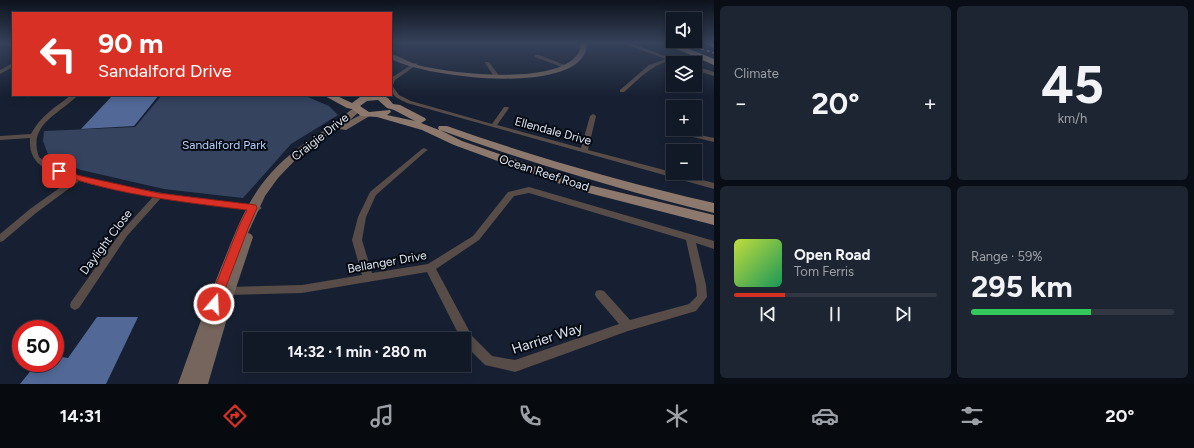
<!DOCTYPE html>
<html lang="en">
<head>
<meta charset="utf-8">
<style>
  :root { --surface:#111826; --page:#1e2532; --text:#f1f3f6; --muted:#9ca0a7; --line:#303743; --accent:#d93025 }
  body { margin:0; font-family:Figtree,sans-serif; background:var(--page); color:var(--text); height:100vh; display:flex; flex-direction:column; font-size:15px; white-space:nowrap }
  * { box-sizing:border-box; margin:0 }
  p { font-size:13px; color:var(--muted) }
  .icon { flex:none; width:22px; height:22px; fill:none; stroke:currentColor; stroke-width:2; stroke-linecap:round; stroke-linejoin:round }
  .map { position:relative; flex:1; overflow:hidden }
  .panel { display:flex; flex-direction:column; gap:6px; padding:6px; background:#090d15; width:480px }
  .panel>* { flex:none }
  .hud { position:absolute; left:12px; top:12px; width:380px; height:84px; border-radius:0px; box-shadow:0 2px 10px #0003,0 0 0 1px var(--line); background:#d93025; color:#fff; overflow:hidden }
  .fabs { position:absolute; left:666px; top:12px; display:grid; gap:8px }
  .fabs a { display:grid; place-items:center; width:36px; height:36px; border-radius:0px; background:var(--surface); box-shadow:0 2px 10px #0003,0 0 0 1px var(--line); font-size:20px }
  .speed { position:absolute; left:12px; top:320px; display:flex; gap:8px; font-size:20px; font-weight:700; text-align:center }
  .speed>* { display:grid; place-content:center; width:52px; height:52px; border-radius:50%; background:var(--surface); box-shadow:0 2px 10px #0003,0 0 0 1px var(--line); line-height:1 }
  .speed .limit { border:6px solid #d22; background:#fff; color:#111 }
  .pin { position:absolute; display:grid; place-items:center; width:34px; height:34px; color:#fff; margin:-17px; border-radius:8px; box-shadow:0 2px 6px #0006 }
  .me { position:absolute; width:44px; margin:-22px; rotate:19deg; stroke-linejoin:round; filter:drop-shadow(0 0 3px #0008) }
  .turn { display:flex; align-items:center; gap:14px; height:84px; padding:0 20px; font-size:18px }
  .turn .icon { width:52px; height:52px; stroke-width:2.5 }
  .turn b { display:block; font-size:28px; line-height:34px }
  .big { font-size:30px; font-weight:700; line-height:1.1 }
  .panel .widget { flex:1; display:flex; flex-direction:column; justify-content:center; gap:6px; min-width:0; padding:0 14px; border-radius:6px; background:var(--page) }
  .panel .dial { align-items:center; gap:0 }
  .dial b { font-size:52px; line-height:1 }
  .song { display:flex; align-items:center; gap:12px }
  .cover { width:48px; height:48px; border-radius:6px; background:linear-gradient(135deg,hsl(70 70% 55%),hsl(150 70% 35%)) }
  .played { height:4px; border-radius:2px; background:linear-gradient(90deg,var(--accent) 25%,var(--line) 25%) }
  .keys { display:flex; justify-content:space-around; direction:ltr }
  .heat { display:flex; justify-content:space-between; align-items:center; font-size:22px; direction:ltr }
  .charge { height:6px; border-radius:3px; background:linear-gradient(90deg,#34c759 59%,var(--line) 0) }
  .panel .tiles { flex:1; display:grid; gap:6px; grid-template-columns:repeat(2,1fr) }
  .trip { position:absolute; left:243px; top:332px; width:228px; height:40px; border-radius:0px; background:var(--surface); box-shadow:0 2px 10px #0003,0 0 0 1px var(--line); font-weight:700; line-height:40px; text-align:center }
  .menu { display:flex; height:64px; justify-content:space-around; align-items:center; background:#070a0f; color:var(--muted) }
  .menu .icon { width:28px; height:28px }
  .menu .on { color:var(--accent) }
  .menu b { font-size:18px; color:var(--text) }
  main { display:flex; flex:1; min-height:0 }
  .map>svg:first-child { display:block }
  .green { fill:#35435f }
  .water { fill:#526997 }
  .lines { fill:none; stroke-linecap:round; stroke-linejoin:round }
  .street { fill:#574c47; fill-rule:evenodd }
  .secondary { fill:#76655c; fill-rule:evenodd }
  .primary { fill:#8d786d; fill-rule:evenodd }
  .highway { fill:#a3897b; fill-rule:evenodd }
  .rail { stroke:#b3bbc8; stroke-width:1.5; stroke-dasharray:3 3; stroke-linecap:butt }
  .route { fill:#d93025; stroke:#8d1f18 }
  .labels { text-anchor:middle; stroke-width:4; stroke-linejoin:round; paint-order:stroke }
  .street-label { font-size:12px; fill:#dee5f1; stroke:#060a12 }
  .park-label { font-size:12px; fill:#b8cffa; stroke:#060a12 }
  .near-street-label { font-size:14px; fill:#dee5f1; stroke:#060a12 }
</style>
</head>
<body>
<main>
<div class="map">
<svg width="714" height="384" viewBox="0 0 714 384">
  <rect width="100%" height="100%" fill="#172032"/>
  <path class="green" d="M162 95H303L329 106 338 115 291 144 243 198 164 189 81 170 49 157 43 141 44 131 135 127Z"/>
  <path class="water" d="M113 95H159L134 126 81 129Z
    M97 317H138L106 384H20L37 363H55V356L68 358Z"/>
  <g class="lines">
    <path class="street" d="M0 43 13 44V46L0 45Z
      M445 43H468L466 44Z
      M622 43H630L684 63C679 63 673 60 669 61 651 65 637 81 624 92H620V90L649 65 666 59Z
      M535 55H539L570 67 565 68 535 57Z
      M485 62H489L500 77 499 78H495L485 63Z
      M13 63V67L0 74V70Z
      M414 63 418 64 395 80 393 85 391 86V78Z
      M695 66 714 72V76L695 70Z
      M391 86 393 87 399 95 411 101 492 124 504 107H508L509 108 497 125 581 148 590 116 593 114 595 115 596 116 588 150 714 183V189L407 103C399 99 391 97 391 86Z
      M20 95H36C32 98 24 98 20 95Z
      M71 95H78C60 114 27 124 39 157 51 167 66 172 80 176 138 191 198 199 258 205L262 208 258 211 161 198 127 236 79 308 75 310 71 308 70 305 71 302 121 232 153 197 106 188 79 181 36 213 3 241 0 242V234L30 209 72 179C50 171 28 167 30 138L0 140V136L31 134C40 116 56 107 71 95Z
      M695 134 714 138V142L693 137V135Z
      M424 148 428 150 426 151 376 195 366 217 362 240 372 273 428 264 473 236 508 192 529 187 714 241V249L696 243 706 285 707 297 696 311 628 331 515 372 485 365 464 344V339H461L427 272 302 293 225 295 221 294 220 291 221 288 225 287 302 285 362 275 352 240 358 217 370 192 422 149ZM529 193 686 240 696 285 697 296 689 304 630 320 604 291 600 290 596 291 595 294 596 297 619 324 515 360 492 356 472 336 436 269 479 240 514 196Z"/>
    <path class="secondary" d="M581 43H587C586 47 586 52 584 55 562 94 425 77 391 59V54C402 57 411 64 422 66 456 74 554 85 577 55 580 52 580 47 581 43Z
      M357 107 361 110 349 121 366 112H372L373 114 346 130 339 129 315 143 298 157 278 178 265 196 248 233 251 234 253 237 235 291 208 384H178C194 340 209 296 227 253 238 225 250 196 271 173 289 153 310 139 333 125 342 120 347 110 357 107Z"/>
    <path class="primary" d="M323 95H335L352 103 360 97 367 95H381L388 98 393 104 400 105 425 118 426 120 421 123 439 130 438 128 439 126H447C534 157 623 182 714 203V213C621 190 530 163 440 130L462 141 585 184 714 215V225L577 190 454 145 422 130 377 117 361 116 352 109 347 108ZM378 100 387 108 394 110 415 121 387 115 391 112 390 110 369 112 360 106 367 101Z"/>
    <path class="highway" d="M663 43H675L714 59V65Z
      M705 43H714V48Z"/>
    <path class="rail" d="M684 43 714 53"/>
  </g>
  <linearGradient id="sky" x2="0" y2="1"><stop stop-color="#0d121c"/><stop offset="0.44" stop-color="#36425a"/><stop offset="1" stop-color="#36425a" stop-opacity="0"/></linearGradient>
  <rect width="714" height="97" fill="url(#sky)"/>
  <path class="route" d="M56 169H59L81 176 158 193 256 205 257 208 249 226 218 308 214 309 210 308 208 304 239 226 247 210C182 202 117 195 56 173L55 171Z"/>
  <g class="labels">
    <g class="street-label">
      <text transform="translate(553 131) rotate(15)" y="4">Ellendale Drive</text>
      <text transform="translate(320 137) rotate(-38)" y="4">Craigie Drive</text>
      <text transform="translate(544 173) rotate(18)" y="4">Ocean Reef Road</text>
      <text transform="translate(106 242) rotate(-53)" y="4">Daylight Close</text>
      <text transform="translate(387 262) rotate(-10)" y="4">Bellanger Drive</text>
    </g>
    <g class="park-label">
      <text x="224" y="149">Sandalford Park</text>
    </g>
    <g class="near-street-label">
      <text transform="translate(547 338) rotate(-18)" y="5">Harrier Way</text>
    </g>
  </g>
</svg>
<div class="fabs">
<a><svg class="icon" aria-label="sound" viewBox="0 0 24 24"><path d="M4 9h4l5-4v14l-5-4H4zM17 9q2 3 0 6"/></svg></a>
<a><svg class="icon" aria-label="layers" viewBox="0 0 24 24"><path d="M12 4l9 5-9 5-9-5zM3 14l9 5 9-5"/></svg></a>
<a>+</a>
<a>−</a>
</div>
<div class="speed"><div class="limit">50</div></div>
<div class="pin" style="left:59px;top:171px;background:#d93025"><svg class="icon" aria-label="arrive" viewBox="0 0 24 24"><path d="M6 21V4h12l-3 4 3 4H6"/></svg></div>
<svg class="me" style="left:214px;top:304px" viewBox="-20 -20 40 40"><circle r="17" fill="#d93025" stroke="#fff" stroke-width="3"/><path d="M0-11L8 9 0 5-8 9z" fill="#fff"/></svg>
<div class="trip">14:32 · 1 min · 280 m</div>
<div class="hud">
<div class="turn"><svg class="icon" aria-label="left" viewBox="0 0 24 24"><path d="M17 20v-9H6M10 6l-5 5 5 5"/></svg><div><b>90 m</b>Sandalford Drive</div></div>
</div>
</div>
<section class="panel">
<div class="tiles">
<div class="widget"><p>Climate</p>
<div class="heat"><a>−</a><b class="big">20°</b><a>+</a></div>
</div>
<div class="widget dial"><b>45</b><p>km/h</p></div>
<div class="widget">
<div class="song"><i class="cover"></i><div><b>Open Road</b><p>Tom Ferris</p></div></div>
<div class="played"></div>
<div class="keys"><svg class="icon" aria-label="previous" viewBox="0 0 24 24"><path d="M18 5L8 12l10 7zM5 5v14"/></svg><svg class="icon" aria-label="pause" viewBox="0 0 24 24"><path d="M8 5v14M16 5v14"/></svg><svg class="icon" aria-label="next" viewBox="0 0 24 24"><path d="M6 5l10 7-10 7zM19 5v14"/></svg></div>
</div>
<div class="widget"><p>Range · 59%</p><b class="big">295 km</b><div class="charge"></div></div>
</div>
</section>
</main>
<nav class="menu">
<b>14:31</b>
<svg class="icon on" aria-label="directions" viewBox="0 0 24 24"><path d="M12 3l9 9-9 9-9-9zM9 14v-3h6M13 9l2 2-2 2"/></svg>
<svg class="icon" aria-label="music" viewBox="0 0 24 24"><path d="M9 18V5l10-2v13"/><circle cx="6" cy="18" r="3"/><circle cx="16" cy="16" r="3"/></svg>
<svg class="icon" aria-label="phone" viewBox="0 0 24 24"><path d="M5 4h4l2 5-3 2q2 4 5 5l2-3 5 2v4C11 20 4 13 5 4z"/></svg>
<svg class="icon" aria-label="climate" viewBox="0 0 24 24"><path d="M12 3v18M4 7l16 10M4 17L20 7"/></svg>
<svg class="icon" aria-label="car" viewBox="0 0 24 24"><path d="M5 17H2v-5l4-1 3-4h7l3 4 3 1v5h-3M9 17h6M6 11h13"/><circle cx="7" cy="17" r="2"/><circle cx="17" cy="17" r="2"/></svg>
<svg class="icon" aria-label="filters" viewBox="0 0 24 24"><path d="M4 7h16M4 17h16"/><circle cx="9" cy="7" r="2"/><circle cx="15" cy="17" r="2"/></svg>
<b>20°</b>
</nav>
</body>
</html>
